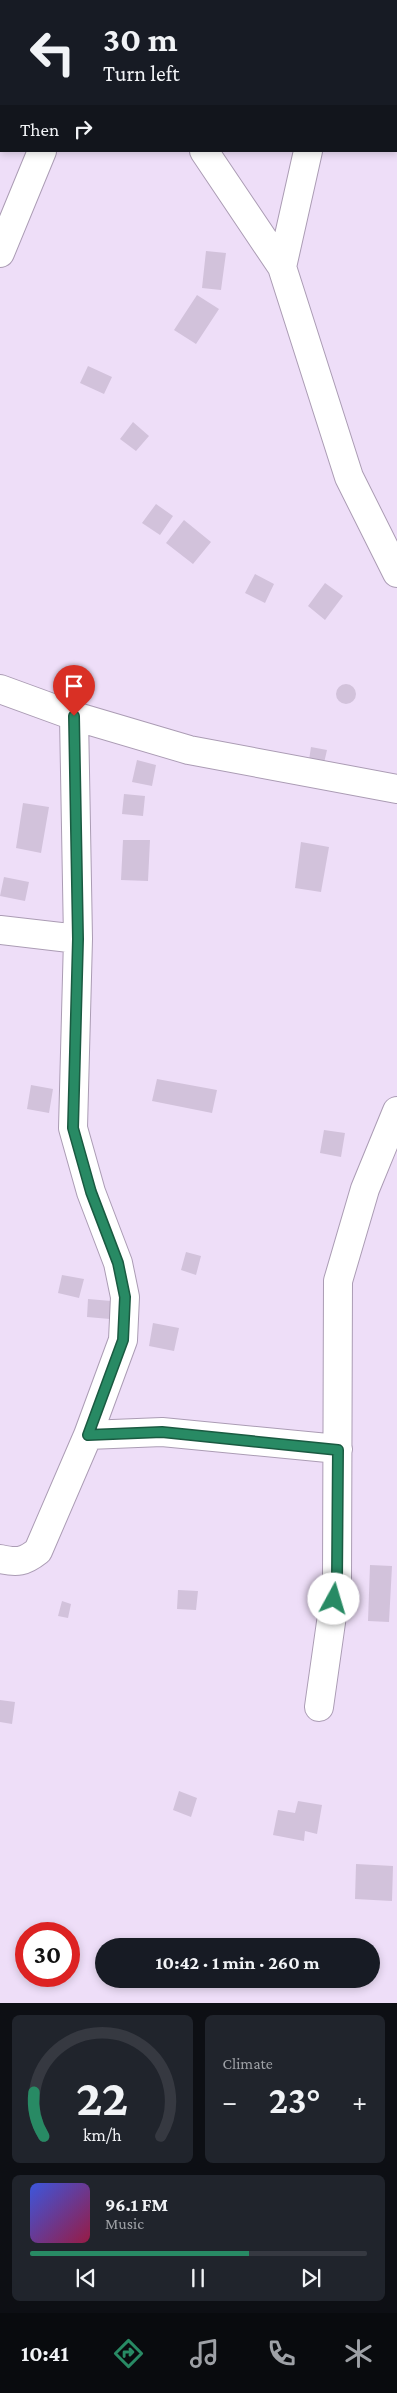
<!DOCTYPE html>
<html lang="en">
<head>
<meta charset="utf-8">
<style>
  :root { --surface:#171b24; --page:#20242c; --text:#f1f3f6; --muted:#9ea1a6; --line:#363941; --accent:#288a64 }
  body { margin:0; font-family:"Crimson Pro",serif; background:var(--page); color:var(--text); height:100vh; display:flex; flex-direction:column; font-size:19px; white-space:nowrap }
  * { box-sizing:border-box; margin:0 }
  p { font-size:16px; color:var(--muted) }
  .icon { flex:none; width:28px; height:28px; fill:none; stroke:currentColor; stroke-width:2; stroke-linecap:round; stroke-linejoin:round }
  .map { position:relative; height:2003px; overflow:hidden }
  .panel { display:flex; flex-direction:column; gap:12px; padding:12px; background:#0d0f14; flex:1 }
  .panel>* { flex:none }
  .guide { position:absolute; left:0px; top:0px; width:398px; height:152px; box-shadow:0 2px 8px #0003; background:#171b24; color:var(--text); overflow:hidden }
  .speed { position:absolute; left:15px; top:1922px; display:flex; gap:10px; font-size:25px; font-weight:700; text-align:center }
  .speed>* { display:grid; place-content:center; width:65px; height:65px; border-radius:50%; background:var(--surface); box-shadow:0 2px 8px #0003; line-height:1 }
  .speed .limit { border:8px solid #d22; background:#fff; color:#111 }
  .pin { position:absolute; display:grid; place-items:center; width:42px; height:42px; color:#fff; margin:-51px -21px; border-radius:50% 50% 50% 0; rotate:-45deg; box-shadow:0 0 5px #0007 }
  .pin .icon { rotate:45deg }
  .me { position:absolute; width:55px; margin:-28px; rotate:6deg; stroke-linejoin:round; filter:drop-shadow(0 0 4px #0008) }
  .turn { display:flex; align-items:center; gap:18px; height:105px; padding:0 20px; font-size:22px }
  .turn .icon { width:65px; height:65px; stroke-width:2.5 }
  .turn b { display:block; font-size:35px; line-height:42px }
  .then { display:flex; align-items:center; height:48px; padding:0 20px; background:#0003; gap:10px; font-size:19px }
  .big { font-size:38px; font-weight:700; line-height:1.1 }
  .panel .widget { flex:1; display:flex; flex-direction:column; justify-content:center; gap:8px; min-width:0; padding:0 18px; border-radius:8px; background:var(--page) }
  .panel .dial { align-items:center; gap:0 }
  .dial svg { height:130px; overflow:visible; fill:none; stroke:var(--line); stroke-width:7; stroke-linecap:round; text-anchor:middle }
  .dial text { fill:var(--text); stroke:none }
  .song { display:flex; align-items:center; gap:15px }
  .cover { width:60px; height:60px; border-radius:8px; background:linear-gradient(135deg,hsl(230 70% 55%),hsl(340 70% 35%)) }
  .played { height:5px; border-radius:2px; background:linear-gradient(90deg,var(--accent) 65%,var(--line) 65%) }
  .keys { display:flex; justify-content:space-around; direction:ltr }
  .heat { display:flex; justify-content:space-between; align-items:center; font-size:28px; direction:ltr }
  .panel .tiles { flex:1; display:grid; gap:12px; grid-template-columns:1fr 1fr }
  .widget:last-child { grid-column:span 2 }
  .trip { position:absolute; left:95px; top:1938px; width:285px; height:50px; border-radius:25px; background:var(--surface); box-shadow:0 2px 8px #0003; font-weight:700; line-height:50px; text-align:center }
  .menu { display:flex; height:80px; justify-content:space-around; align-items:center; background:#090b0e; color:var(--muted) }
  .menu .icon { width:35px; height:35px }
  .menu .on { color:var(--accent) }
  .menu b { font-size:22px; color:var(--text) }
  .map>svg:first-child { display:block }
  .building { fill:#d2c2db }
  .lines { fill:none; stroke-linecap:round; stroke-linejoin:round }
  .street-casing { stroke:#ab9cb4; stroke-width:30 }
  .street { stroke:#fff; stroke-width:28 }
  .route-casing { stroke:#1a5a41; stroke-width:12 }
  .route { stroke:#288a64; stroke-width:9 }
</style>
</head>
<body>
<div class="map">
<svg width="397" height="2003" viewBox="0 0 397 2003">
  <rect width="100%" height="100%" fill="#eedef8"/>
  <path class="building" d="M206 251 226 253 221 290 202 288Z
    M197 295 219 309 196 344 174 330Z
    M88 366 112 377 104 394 80 383Z
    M133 422 149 436 136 451 120 439Z
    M156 504 173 516 160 535 142 523Z
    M184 520 211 542 193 564 166 543Z
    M255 574 274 584 265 603 245 593Z
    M325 583 343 596 325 620 308 606Z
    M336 694a10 10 0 1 1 20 0a10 10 0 1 1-20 0Z
    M311 747 327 750 324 763 309 760Z
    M137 760 156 765 152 786 132 782Z
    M124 794 145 796 143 816 122 814Z
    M23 803 49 807 41 853 16 848Z
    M123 840H150L148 881 121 880Z
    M301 842 329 847 321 892 295 888Z
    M4 877 29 882 25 901 0 896Z
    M157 1079 217 1090 212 1113 152 1101Z
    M31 1085 53 1089 49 1113 27 1109Z
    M324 1130 345 1133 341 1157 320 1153Z
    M186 1252 201 1256 196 1275 181 1270Z
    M62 1275 84 1279 79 1298 58 1293Z
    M88 1299 111 1301 110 1319 87 1317Z
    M153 1323 179 1328 174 1351 149 1346Z
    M370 1565 392 1566 389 1622 368 1621Z
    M178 1590 198 1591 196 1610 177 1609Z
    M62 1601 71 1604 68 1618 58 1616Z
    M0 1700 15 1702 12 1724 0 1722Z
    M179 1791 197 1798 191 1817 173 1810Z
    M298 1801 322 1805 317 1834 305 1831 304 1841 273 1835 278 1810 295 1813Z
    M356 1864 393 1866 392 1901 355 1899Z"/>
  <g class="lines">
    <defs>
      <path id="street" d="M9 0 11 1
        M354 1V0
        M0 65H1
        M204 151 282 267
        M308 151 282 267 349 477 397 573
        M0 253 42 151
        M0 689 74 716 189 750 397 789
        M74 716 78 939 73 1128 91 1192 118 1263 125 1297 123 1340 88 1435
        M0 930 78 939
        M0 1559C17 1563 24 1562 38 1551L88 1435 162 1432 338 1449
        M319 1707 337 1580 338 1281 365 1189 397 1111"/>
    </defs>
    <use href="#street" class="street-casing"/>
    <use href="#street" class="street"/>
  </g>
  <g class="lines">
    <defs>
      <path id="route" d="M74 716 78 939 73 1128 91 1192 118 1263 125 1297 123 1340 88 1435 162 1432 338 1450 337 1580 334 1599"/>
    </defs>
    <use href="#route" class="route-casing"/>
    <use href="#route" class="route"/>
  </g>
</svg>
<div class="speed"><div class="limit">30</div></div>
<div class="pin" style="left:74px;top:716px;background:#d93025"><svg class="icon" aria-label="arrive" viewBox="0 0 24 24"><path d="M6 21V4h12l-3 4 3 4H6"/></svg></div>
<svg class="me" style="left:334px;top:1599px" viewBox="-20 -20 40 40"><circle r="19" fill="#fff"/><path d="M0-13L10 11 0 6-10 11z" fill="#288a64"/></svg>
<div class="trip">10:42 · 1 min · 260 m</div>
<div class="guide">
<div class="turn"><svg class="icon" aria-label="left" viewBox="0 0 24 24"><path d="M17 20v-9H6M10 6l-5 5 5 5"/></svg><div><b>30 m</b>Turn left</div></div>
<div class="then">Then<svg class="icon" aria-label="right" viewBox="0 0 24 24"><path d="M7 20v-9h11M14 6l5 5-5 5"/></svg></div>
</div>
</div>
<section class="panel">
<div class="tiles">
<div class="widget dial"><svg viewBox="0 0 100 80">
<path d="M14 69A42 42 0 1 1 86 69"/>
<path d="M14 69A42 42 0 0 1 8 42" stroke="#288a64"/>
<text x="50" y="56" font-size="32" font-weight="700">22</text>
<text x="50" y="72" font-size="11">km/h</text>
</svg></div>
<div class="widget"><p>Climate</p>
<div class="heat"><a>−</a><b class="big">23°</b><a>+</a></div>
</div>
<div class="widget">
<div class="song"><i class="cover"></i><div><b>96.1 FM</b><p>Music</p></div></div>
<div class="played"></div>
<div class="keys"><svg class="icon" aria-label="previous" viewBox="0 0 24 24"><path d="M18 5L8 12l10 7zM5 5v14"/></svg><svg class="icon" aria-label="pause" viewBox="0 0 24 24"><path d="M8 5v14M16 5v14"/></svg><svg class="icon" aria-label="next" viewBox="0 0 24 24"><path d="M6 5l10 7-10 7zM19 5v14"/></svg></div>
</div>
</div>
</section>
<nav class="menu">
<b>10:41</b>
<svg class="icon on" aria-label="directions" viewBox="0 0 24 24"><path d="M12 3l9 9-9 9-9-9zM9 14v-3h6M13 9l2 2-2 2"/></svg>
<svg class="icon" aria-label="music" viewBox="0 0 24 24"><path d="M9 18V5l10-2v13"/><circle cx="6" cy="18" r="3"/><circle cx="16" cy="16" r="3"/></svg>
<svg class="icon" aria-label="phone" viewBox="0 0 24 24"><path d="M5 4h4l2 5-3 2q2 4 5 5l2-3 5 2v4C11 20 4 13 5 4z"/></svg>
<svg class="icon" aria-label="climate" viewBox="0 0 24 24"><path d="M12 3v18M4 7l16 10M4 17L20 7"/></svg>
</nav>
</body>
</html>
